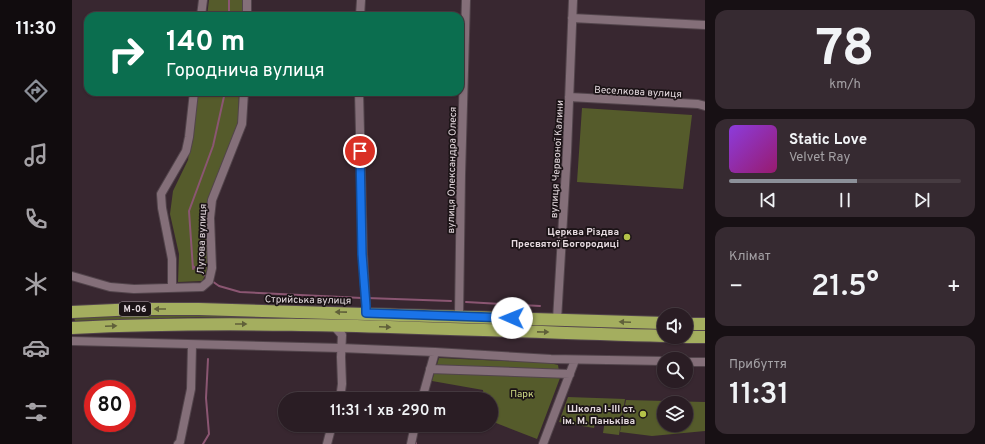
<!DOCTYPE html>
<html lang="uk">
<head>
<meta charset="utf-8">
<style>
  :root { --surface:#2a1d24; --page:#362a31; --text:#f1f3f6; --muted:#a5a2a6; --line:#463b41; --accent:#8c9099 }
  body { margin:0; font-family:Overpass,sans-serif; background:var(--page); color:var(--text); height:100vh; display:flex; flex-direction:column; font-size:15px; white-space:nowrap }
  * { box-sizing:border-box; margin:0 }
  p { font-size:13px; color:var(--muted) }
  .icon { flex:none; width:22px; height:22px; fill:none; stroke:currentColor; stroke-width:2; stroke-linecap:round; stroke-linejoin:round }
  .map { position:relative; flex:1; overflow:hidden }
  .sheet { display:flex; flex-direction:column; gap:10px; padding:10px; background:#171014; width:280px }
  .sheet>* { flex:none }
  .hud { position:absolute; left:12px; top:12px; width:380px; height:84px; border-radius:12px; box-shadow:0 1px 3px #0004,0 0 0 1px var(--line); background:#0b6e4f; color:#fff; overflow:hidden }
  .buttons { position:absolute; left:585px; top:308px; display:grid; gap:8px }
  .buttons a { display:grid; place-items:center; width:36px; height:36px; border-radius:50%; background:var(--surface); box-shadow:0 1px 3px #0004,0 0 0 1px var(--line); font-size:20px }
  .speed { position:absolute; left:12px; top:380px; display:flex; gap:8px; font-size:20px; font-weight:700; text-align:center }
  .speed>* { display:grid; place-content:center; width:52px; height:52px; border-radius:50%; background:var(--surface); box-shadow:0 1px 3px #0004,0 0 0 1px var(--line); line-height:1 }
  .speed .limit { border:6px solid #d22; background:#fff; color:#111 }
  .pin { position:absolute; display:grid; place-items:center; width:34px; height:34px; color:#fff; margin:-17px; border:2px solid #fff; border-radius:50%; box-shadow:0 1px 4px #0007 }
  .me { position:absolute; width:44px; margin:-22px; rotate:271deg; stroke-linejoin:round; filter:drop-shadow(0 0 3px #0008) }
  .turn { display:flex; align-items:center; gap:14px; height:84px; padding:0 16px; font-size:18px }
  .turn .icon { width:52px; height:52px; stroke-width:2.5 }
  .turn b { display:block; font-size:28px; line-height:34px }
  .big { font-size:30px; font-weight:600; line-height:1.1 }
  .sheet .card { flex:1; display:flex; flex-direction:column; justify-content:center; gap:6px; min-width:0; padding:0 14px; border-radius:12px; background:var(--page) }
  .sheet .dial { align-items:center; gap:0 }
  .dial b { font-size:52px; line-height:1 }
  .song { display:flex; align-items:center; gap:12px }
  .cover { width:48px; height:48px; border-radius:6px; background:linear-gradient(135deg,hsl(270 70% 55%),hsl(320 70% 35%)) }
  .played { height:4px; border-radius:2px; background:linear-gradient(90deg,var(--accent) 55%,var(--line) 55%) }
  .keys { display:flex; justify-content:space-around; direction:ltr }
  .heat { display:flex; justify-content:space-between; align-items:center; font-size:22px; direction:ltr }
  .trip { position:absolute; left:206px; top:392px; width:220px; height:40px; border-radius:20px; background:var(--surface); box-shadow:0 1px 3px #0004,0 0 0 1px var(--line); font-weight:600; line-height:40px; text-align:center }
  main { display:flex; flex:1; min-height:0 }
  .menu { display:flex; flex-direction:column; width:72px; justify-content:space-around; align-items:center; background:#110c0e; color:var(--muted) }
  .menu .icon { width:28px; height:28px }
  .menu .on { color:var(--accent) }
  .menu b { font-size:18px; color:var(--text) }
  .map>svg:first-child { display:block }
  .green { fill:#555b2b; fill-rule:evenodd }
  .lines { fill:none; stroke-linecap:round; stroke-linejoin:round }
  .stream { stroke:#8b5672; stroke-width:2 }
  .street-casing { stroke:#52444b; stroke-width:10 }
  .highway-casing { stroke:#52444b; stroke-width:14 }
  .street { stroke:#846f79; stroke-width:8 }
  .highway { stroke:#a4ae5f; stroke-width:12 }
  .oneway { fill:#60603a }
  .route-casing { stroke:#114b97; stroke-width:10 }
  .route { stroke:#1a73e8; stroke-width:7 }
  .poi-dot { fill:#b5c249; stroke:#1b1316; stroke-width:1.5 }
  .labels { text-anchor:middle; stroke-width:3.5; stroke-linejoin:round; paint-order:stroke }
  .shield { fill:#1b1316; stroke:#a89ea2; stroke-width:1 }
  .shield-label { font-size:9px; font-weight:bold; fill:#e4d9de }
  .street-label { font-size:10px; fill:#e4d9de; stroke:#1b1316 }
  .poi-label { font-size:10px; font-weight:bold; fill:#e4d9de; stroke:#1b1316; text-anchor:end }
  .park-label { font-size:10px; fill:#d0db85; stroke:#1b1316 }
</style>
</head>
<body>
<main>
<nav class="menu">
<b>11:30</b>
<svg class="icon on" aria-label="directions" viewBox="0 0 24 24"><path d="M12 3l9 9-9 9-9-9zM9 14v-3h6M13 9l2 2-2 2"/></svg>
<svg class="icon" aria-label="music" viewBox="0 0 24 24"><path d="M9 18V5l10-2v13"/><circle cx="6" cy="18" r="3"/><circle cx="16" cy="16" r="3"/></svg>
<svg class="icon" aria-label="phone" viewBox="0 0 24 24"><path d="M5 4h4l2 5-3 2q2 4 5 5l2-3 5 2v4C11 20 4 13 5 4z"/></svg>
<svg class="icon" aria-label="climate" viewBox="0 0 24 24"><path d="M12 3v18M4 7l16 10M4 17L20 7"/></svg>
<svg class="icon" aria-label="car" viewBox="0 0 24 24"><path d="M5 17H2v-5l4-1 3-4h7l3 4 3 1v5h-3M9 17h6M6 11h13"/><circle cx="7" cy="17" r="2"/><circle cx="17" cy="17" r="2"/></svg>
<svg class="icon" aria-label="filters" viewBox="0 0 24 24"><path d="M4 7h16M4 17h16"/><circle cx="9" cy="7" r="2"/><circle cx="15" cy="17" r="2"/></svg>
</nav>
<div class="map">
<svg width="633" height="444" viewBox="0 0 633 444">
  <rect width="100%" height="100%" fill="#382730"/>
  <path class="green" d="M137 0H170V16H135Z
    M125 92H167L166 126 133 207 136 271 130 281 106 282 107 254 98 214 101 191 116 160Z
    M510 108 620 115 611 189 505 182Z
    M127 313 463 324V327L127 317 3 321 2 317Z
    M367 358 478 363 486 365 488 378 465 439 419 421V399H412L411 390 360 381Z
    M496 397 553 399 547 435 531 433 533 420H524L522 428 487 422Z
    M554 400 633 402V431L580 436 548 432ZM592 403H614V425H592Z"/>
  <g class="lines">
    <path class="stream" d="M157 16V0
      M121 266 135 277
      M121 269 117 211 141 146 153 92
      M140 281 147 286 168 292 290 298
      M295 298 379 301
      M394 302 468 306
      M131 444 137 434 134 398 136 359
      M344 444V443"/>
    <defs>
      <path id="street" d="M129 16 131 0
        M175 16V0
        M288 16 289 0
        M500 18 633 25
        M287 92 291 254 294 306V313
        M497 97 626 104 633 106
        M0 276 38 287 62 289 130 287 137 281 140 268 138 218 140 200 170 124 172 92
        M100 287V259L90 208 89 194 114 151 117 137 122 92
        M387 316 389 175 394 0
        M485 320 495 152 501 0
        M261 325 270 335 269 357 270 384 268 399
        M0 341 269 348 363 352 479 359 592 361
        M614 362H633
        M358 369 498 374
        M350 399 363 352
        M106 444 108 442 119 389 120 345
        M255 444 260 425
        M339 444 343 425
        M471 444 503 360"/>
      <path id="highway" d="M0 312 65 309H127L592 323
        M614 324H633
        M0 328C197 318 395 331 592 336
        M614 337H633"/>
    </defs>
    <use href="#street" class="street-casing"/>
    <use href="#highway" class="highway-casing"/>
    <use href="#street" class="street"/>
    <use href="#highway" class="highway"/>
  </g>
  <defs><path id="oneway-solid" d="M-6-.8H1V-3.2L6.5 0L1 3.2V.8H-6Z"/></defs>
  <g class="oneway">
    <use href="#oneway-solid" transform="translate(88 309) rotate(180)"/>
    <use href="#oneway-solid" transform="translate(269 312) rotate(-179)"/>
    <use href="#oneway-solid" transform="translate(553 322) rotate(-178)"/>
    <use href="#oneway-solid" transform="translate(169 324)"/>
    <use href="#oneway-solid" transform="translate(39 326) rotate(-3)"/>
    <use href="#oneway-solid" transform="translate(313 327) rotate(2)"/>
    <use href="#oneway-solid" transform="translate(471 332) rotate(1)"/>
  </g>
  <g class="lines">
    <defs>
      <path id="route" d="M288 151 290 254 294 306V313L440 318"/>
    </defs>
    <use href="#route" class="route-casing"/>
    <use href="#route" class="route"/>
  </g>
  <g class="poi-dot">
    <circle cx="555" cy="237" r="4"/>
    <circle cx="571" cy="414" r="4"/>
  </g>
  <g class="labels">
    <rect class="shield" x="47" y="302" width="32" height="14" rx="3"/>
    <g class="shield-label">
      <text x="63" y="312">М-06</text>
    </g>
    <g class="street-label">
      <text transform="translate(566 91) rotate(3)" y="4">Веселкова вулиця</text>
      <text transform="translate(484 159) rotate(-87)" y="4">вулиця Червоної Калини</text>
      <text transform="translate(379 170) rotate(-89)" y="4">вулиця Олександра Олеся</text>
      <text transform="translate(129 239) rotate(-88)" y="4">Лугова вулиця</text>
      <text transform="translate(236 299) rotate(1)" y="4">Стрийська вулиця</text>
    </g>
    <g class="poi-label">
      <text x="547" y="235">Церква Різдва<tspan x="547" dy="12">Пресвятої Богородиці</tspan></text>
      <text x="563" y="412">Школа І-ІІІ ст.<tspan x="563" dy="12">ім. М. Паньківа</tspan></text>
    </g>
    <g class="park-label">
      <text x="450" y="397">Парк</text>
    </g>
  </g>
</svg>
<div class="buttons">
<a><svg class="icon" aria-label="sound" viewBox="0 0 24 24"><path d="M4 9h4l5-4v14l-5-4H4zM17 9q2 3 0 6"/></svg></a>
<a><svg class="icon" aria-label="search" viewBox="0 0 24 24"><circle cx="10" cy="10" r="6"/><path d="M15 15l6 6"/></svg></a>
<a><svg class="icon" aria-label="layers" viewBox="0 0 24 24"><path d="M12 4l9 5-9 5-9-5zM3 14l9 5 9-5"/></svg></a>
</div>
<div class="speed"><div class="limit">80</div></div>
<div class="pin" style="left:288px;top:151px;background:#d93025"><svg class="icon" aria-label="arrive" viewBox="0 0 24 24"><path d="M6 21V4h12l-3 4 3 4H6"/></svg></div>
<svg class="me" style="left:440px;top:318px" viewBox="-20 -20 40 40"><circle r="19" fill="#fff"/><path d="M0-13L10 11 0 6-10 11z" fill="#1a73e8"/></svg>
<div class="trip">11:31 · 1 хв · 290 m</div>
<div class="hud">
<div class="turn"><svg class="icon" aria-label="right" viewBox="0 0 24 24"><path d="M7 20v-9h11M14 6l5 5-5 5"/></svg><div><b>140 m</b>Городнича вулиця</div></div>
</div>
</div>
<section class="sheet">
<div class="card dial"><b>78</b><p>km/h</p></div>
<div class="card">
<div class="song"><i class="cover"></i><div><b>Static Love</b><p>Velvet Ray</p></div></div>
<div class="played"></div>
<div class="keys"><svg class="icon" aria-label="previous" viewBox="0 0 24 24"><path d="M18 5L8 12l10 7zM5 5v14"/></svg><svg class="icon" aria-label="pause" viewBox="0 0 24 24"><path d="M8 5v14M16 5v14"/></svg><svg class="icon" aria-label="next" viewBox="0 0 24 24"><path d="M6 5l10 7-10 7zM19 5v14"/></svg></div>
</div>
<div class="card"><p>Клімат</p>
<div class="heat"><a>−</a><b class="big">21.5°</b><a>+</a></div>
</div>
<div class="card"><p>Прибуття</p><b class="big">11:31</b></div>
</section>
</main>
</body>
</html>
